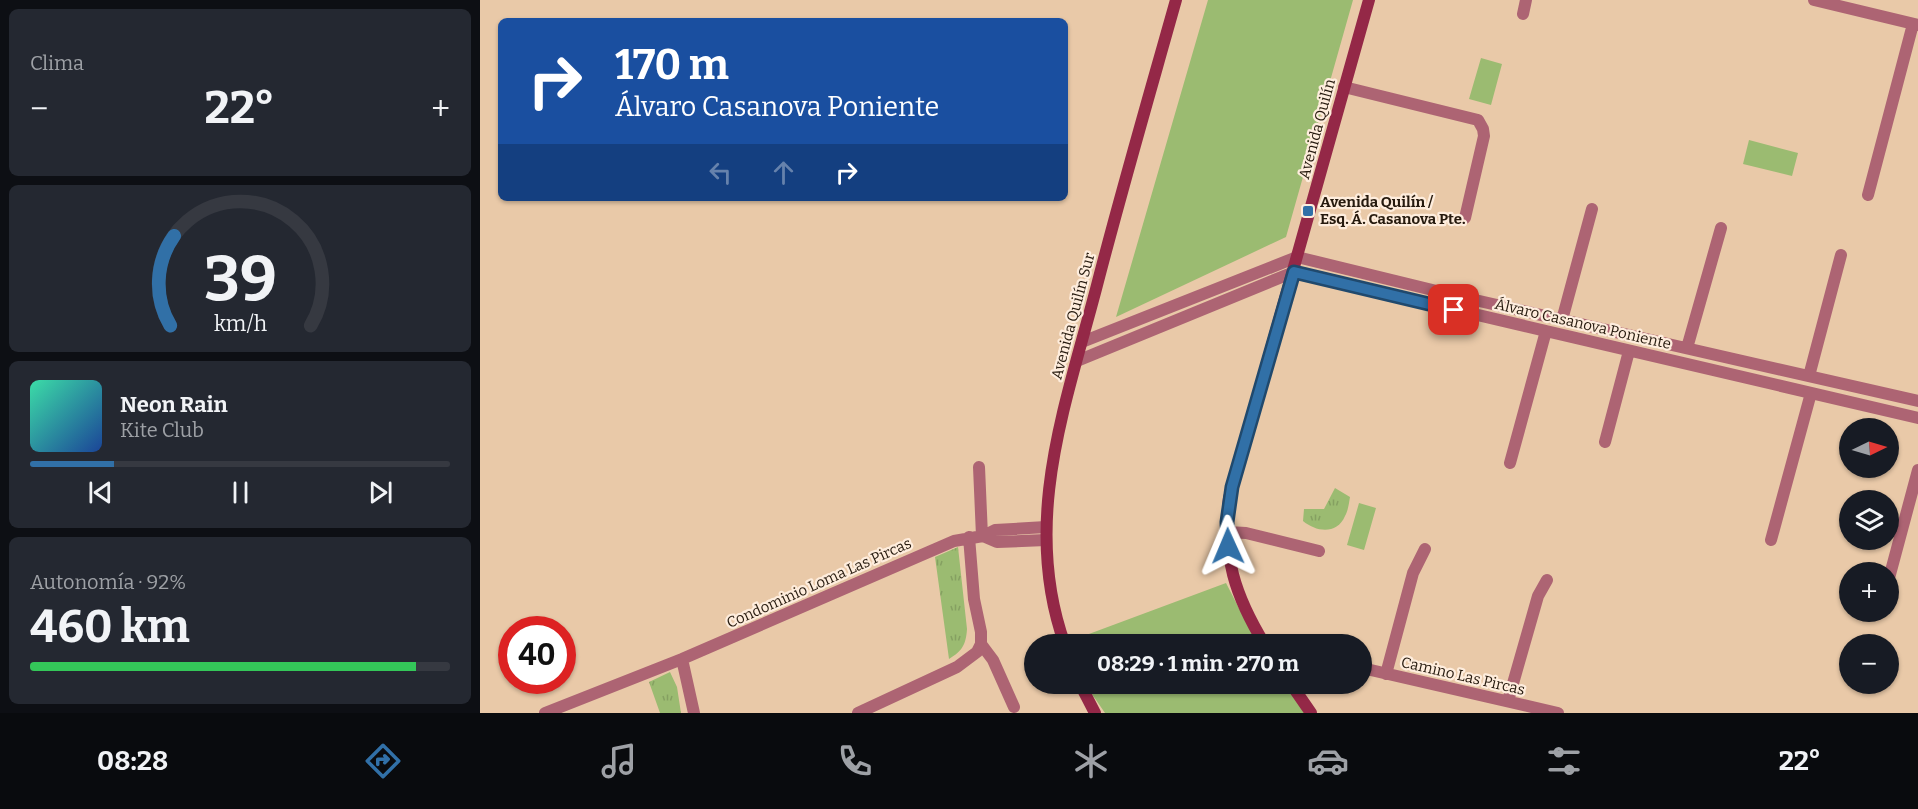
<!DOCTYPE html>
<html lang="es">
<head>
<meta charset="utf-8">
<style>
  :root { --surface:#171b24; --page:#242831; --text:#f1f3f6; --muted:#9ea1a6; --line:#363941; --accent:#3170a7 }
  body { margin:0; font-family:Bitter,serif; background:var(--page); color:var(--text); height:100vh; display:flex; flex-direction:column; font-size:22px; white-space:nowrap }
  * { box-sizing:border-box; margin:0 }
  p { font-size:20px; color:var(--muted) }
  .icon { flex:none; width:33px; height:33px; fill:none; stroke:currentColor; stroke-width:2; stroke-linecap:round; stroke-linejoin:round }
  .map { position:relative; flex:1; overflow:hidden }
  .sheet { display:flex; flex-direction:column; gap:9px; padding:9px; background:#0d0f14; width:480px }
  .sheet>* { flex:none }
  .guide { position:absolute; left:18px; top:18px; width:570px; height:183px; border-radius:9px; box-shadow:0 2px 4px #0004; background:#1a4fa0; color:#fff; overflow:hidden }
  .needle { width:39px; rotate:85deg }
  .fabs { position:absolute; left:1359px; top:418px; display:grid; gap:12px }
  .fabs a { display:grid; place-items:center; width:60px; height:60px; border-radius:50%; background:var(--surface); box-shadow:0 2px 4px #0004; font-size:30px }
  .speed { position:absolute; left:18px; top:616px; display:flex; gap:12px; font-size:30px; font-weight:700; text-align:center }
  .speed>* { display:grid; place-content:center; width:78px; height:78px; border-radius:50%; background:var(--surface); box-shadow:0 2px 4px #0004; line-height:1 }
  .speed .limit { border:9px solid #d22; background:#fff; color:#111 }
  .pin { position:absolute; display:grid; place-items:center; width:51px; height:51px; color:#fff; margin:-26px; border-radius:12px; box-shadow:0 3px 9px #0006 }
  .me { position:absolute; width:66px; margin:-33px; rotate:359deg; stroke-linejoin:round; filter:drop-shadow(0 0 4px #0008) }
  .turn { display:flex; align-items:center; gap:21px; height:126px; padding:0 18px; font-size:27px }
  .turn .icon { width:78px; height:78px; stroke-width:2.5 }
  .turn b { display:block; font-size:42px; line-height:51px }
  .lanes { display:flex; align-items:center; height:57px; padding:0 18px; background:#0003; justify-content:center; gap:30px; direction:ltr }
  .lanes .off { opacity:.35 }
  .big { font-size:45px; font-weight:700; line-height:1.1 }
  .sheet .widget { flex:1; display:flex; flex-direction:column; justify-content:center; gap:9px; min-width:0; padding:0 21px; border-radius:9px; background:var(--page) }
  .sheet .dial { align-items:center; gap:0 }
  .dial svg { height:156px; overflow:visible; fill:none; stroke:var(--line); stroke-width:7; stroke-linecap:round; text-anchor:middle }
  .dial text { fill:var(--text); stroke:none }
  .song { display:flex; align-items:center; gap:18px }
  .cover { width:72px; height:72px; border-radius:9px; background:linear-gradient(135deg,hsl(160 70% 55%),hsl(220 70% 35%)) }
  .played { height:6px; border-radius:3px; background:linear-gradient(90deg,var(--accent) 20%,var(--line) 20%) }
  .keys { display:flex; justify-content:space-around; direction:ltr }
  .heat { display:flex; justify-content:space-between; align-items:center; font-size:33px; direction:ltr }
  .charge { height:9px; border-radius:4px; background:linear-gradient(90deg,#34c759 92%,var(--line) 0) }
  .trip { position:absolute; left:544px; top:634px; width:348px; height:60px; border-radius:30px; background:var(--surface); box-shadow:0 2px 4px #0004; font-weight:700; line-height:60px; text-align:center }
  .dock { display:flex; height:96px; justify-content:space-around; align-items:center; background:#090b0e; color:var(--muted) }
  .dock .icon { width:42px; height:42px }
  .dock .active { color:var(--accent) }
  .dock b { font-size:27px; color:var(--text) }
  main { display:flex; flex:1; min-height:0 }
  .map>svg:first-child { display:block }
  .grass { fill:url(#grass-tufts) }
  .green { fill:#9bbb71 }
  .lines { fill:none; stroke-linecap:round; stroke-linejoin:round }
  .street { stroke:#ad6473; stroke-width:12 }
  .secondary { stroke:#942847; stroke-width:12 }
  .route-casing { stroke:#20496d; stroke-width:15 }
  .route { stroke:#3170a7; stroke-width:10 }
  .poi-dot { fill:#3170a7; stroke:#feeddd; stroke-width:2 }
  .labels { text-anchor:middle; stroke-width:4.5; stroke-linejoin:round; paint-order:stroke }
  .street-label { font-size:15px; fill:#261a0e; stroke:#feeddd }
  .poi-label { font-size:15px; font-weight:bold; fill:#261a0e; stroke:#feeddd; text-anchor:start }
</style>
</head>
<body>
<main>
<section class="sheet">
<div class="widget"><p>Clima</p>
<div class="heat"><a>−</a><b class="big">22°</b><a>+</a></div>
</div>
<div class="widget dial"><svg viewBox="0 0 100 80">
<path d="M14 69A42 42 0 1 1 86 69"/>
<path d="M14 69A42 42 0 0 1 16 23" stroke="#3170a7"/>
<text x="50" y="56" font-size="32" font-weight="700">39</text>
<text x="50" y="72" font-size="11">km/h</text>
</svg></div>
<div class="widget">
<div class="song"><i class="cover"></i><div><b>Neon Rain</b><p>Kite Club</p></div></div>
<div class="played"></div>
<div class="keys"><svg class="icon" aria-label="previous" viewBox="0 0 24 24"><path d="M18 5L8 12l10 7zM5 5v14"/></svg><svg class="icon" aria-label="pause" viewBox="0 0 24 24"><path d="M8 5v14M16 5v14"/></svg><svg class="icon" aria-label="next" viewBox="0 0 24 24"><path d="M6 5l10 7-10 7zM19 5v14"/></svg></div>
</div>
<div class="widget"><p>Autonomía · 92%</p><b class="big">460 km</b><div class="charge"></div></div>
</section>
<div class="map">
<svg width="1438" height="713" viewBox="0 0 1438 713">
  <defs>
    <pattern id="grass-tufts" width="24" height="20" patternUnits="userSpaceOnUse" patternTransform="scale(1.5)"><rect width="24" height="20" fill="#9bbb71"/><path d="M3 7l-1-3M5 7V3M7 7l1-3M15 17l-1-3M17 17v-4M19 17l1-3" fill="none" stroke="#85a061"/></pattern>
  </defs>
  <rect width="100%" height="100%" fill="#e9c9a8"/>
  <path class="grass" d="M855 488 870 497C869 503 868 511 865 516 857 535 836 532 823 521L824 509H844Z
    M478 547 487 629C486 645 482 651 469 659L455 557Z
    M190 672 197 687 201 713H180L169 682Z"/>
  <path class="green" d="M728 0H873L806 237 636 317Z
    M1001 58 1022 64 1011 105 989 99Z
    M1269 140 1318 153 1312 176 1263 164Z
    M879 503 896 508 884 550 867 545Z
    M746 583 764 618 780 645 582 644Z
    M605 684H805L825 713H625Z"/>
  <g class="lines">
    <path class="street" d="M1334 0 1438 25
      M1043 14 1046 0
      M864 87 998 120 1003 129 1004 136 985 218
      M1388 195 1433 24
      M1082 320 1112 209
      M602 342 817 257 973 295 1438 401
      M1207 348 1241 228
      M597 361 814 272 1438 418
      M1329 376 1361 255
      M1125 442 1149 351
      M1030 463 1066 331
      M499 467 502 536
      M747 532 766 533 839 551
      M503 536 517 542 566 540
      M1291 540 1331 393
      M1408 582 1438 470
      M501 644 513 660 534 707
      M202 659 214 713
      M882 668 1078 713
      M906 674 933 573 945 549
      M1028 701 1058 596 1067 580
      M65 713 202 659 474 541 503 536 515 530 566 527
      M378 713 477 667 497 652 501 644V632L494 599 489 537"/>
    <path class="secondary" d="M585 645C541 523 585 407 616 289 641 192 669 96 696 0
      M785 645C755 596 742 556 749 498L889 0
      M600 684 615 713
      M811 684 831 713"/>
  </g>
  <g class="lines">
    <defs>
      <path id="route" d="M748 546 747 522 752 487 814 272 974 310"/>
    </defs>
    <use href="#route" class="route-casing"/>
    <use href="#route" class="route"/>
  </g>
  <rect class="poi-dot" x="822" y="205" width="12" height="12" rx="3"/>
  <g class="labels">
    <g class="street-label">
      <text transform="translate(837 129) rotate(-75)" y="5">Avenida Quilín</text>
      <text transform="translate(593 316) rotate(-75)" y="5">Avenida Quilín Sur</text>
      <text transform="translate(1103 324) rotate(13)" y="5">Álvaro Casanova Poniente</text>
      <text transform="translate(339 583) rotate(-24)" y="5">Condominio Loma Las Pircas</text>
      <text transform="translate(983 676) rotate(13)" y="5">Camino Las Pircas</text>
    </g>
    <g class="poi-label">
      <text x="840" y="207">Avenida Quilín /<tspan x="840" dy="17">Esq. Á. Casanova Pte.</tspan></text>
    </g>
  </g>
</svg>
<div class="fabs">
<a><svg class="needle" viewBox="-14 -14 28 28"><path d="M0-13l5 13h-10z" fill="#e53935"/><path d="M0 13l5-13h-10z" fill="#9ea1a6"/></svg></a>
<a><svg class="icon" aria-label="layers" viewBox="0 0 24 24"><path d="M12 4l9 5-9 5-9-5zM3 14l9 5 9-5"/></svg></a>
<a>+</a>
<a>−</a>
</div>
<div class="speed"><div class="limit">40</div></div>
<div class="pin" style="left:974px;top:310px;background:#d93025"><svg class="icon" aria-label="arrive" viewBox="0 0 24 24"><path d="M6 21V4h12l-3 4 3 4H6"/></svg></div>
<svg class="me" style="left:748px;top:546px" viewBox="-20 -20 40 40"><path d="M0-17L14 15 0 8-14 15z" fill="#3170a7" stroke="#fff" stroke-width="4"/></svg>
<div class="trip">08:29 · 1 min · 270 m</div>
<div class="guide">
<div class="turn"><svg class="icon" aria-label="right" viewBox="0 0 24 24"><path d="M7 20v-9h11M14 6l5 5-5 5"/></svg><div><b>170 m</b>Álvaro Casanova Poniente</div></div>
<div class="lanes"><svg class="icon off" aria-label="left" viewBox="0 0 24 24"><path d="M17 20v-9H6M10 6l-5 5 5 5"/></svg><svg class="icon off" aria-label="ahead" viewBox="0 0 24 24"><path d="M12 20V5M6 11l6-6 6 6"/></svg><svg class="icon" aria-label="right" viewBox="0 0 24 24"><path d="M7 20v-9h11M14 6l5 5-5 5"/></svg></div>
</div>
</div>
</main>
<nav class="dock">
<b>08:28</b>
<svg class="icon active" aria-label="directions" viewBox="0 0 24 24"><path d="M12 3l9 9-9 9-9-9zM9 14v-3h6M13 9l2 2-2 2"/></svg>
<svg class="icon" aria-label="music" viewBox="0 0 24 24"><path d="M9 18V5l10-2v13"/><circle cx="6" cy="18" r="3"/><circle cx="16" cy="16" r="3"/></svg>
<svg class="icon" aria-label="phone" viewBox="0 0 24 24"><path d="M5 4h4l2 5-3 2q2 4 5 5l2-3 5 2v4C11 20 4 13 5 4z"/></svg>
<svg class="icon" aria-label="climate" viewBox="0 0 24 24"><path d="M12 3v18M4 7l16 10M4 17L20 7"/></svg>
<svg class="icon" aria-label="car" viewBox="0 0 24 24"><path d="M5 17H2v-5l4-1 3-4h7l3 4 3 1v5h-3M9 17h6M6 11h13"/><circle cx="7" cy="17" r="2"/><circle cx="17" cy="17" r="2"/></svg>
<svg class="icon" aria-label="filters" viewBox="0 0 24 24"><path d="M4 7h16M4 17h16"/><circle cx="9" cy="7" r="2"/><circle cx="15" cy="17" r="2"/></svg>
<b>22°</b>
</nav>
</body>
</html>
